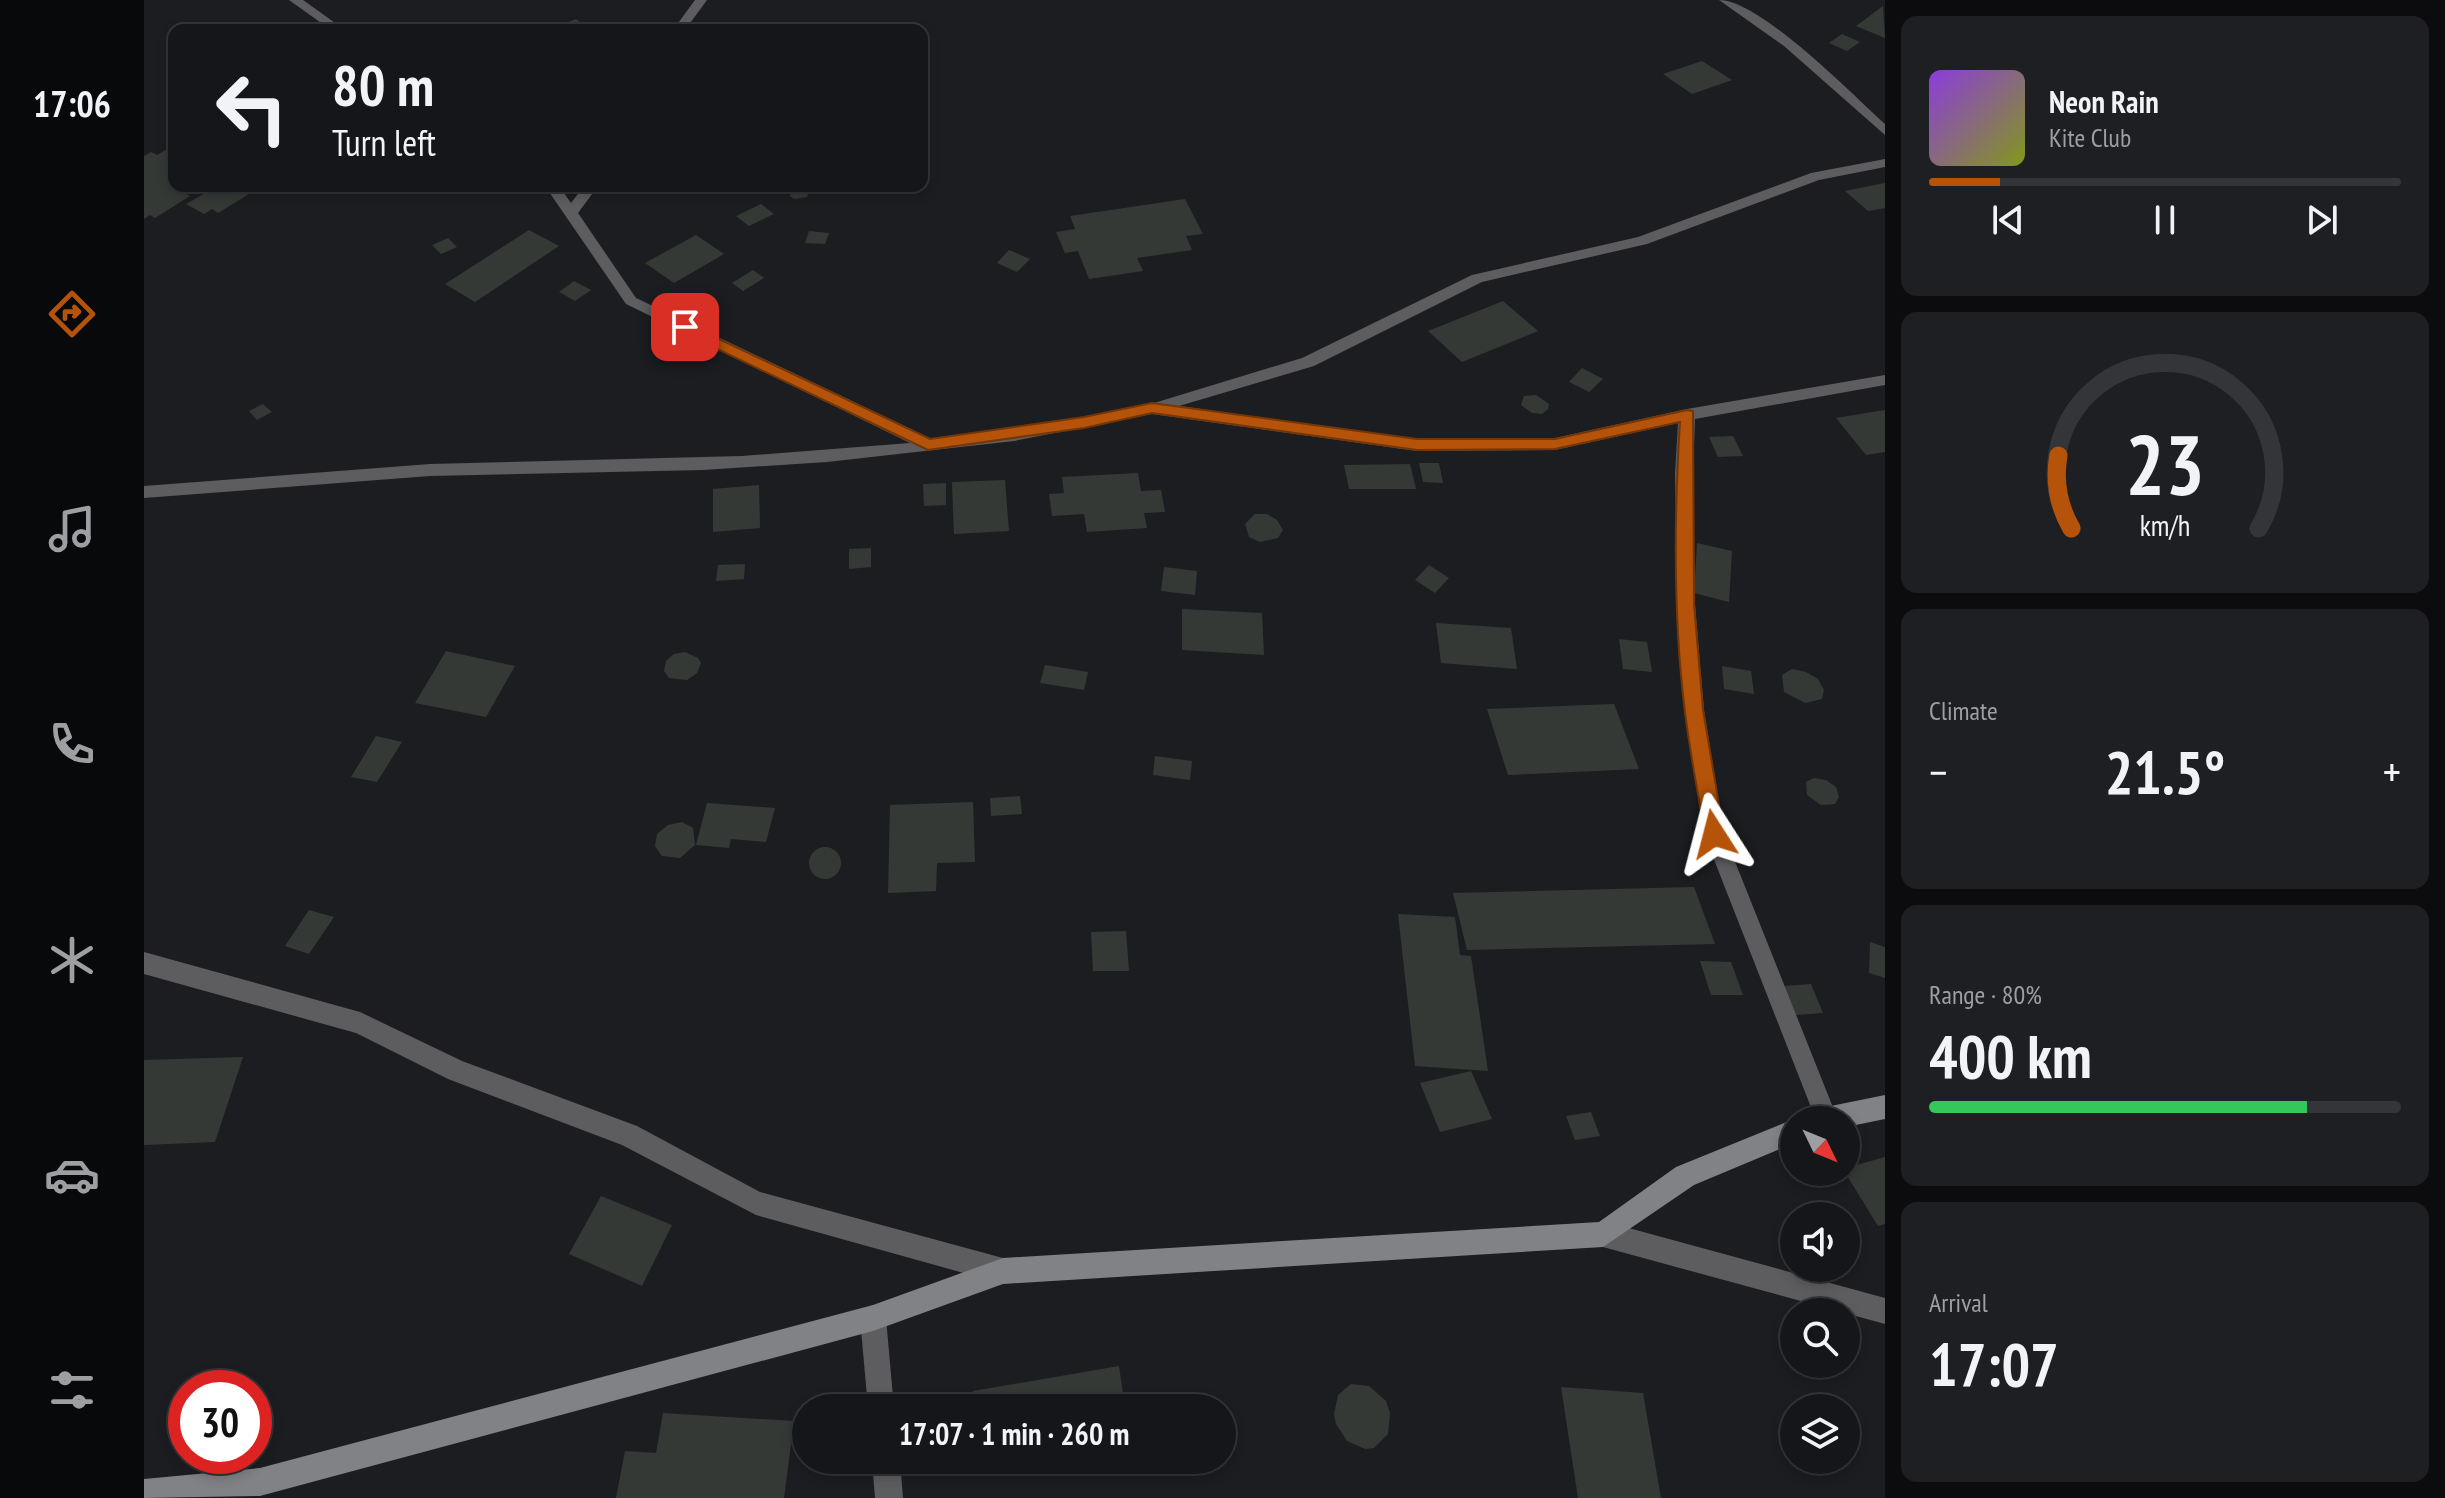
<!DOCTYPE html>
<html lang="en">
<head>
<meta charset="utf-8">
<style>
  :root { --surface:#151619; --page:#1e1f22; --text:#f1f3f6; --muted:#9d9fa2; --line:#343538; --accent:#b45309 }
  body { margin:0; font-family:"PT Sans Narrow",sans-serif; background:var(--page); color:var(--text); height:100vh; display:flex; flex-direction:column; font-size:30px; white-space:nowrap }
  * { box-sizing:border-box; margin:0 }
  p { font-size:26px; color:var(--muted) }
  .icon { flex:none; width:44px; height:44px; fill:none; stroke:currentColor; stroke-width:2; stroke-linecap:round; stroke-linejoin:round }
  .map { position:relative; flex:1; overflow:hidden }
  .sheet { display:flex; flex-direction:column; gap:16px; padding:16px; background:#0c0c0e; width:560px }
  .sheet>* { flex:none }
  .hud { position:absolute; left:24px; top:24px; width:760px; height:168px; border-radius:16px; box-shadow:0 4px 12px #0003,0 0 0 2px var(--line); background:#151619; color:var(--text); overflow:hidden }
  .needle { width:52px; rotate:133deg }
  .fabs { position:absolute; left:1636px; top:1106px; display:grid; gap:16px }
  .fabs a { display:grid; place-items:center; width:80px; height:80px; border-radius:50%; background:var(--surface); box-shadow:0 4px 12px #0003,0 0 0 2px var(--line); font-size:40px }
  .speed { position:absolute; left:24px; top:1370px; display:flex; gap:16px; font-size:40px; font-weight:700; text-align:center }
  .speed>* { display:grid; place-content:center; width:104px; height:104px; border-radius:50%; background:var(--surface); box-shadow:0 4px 12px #0003,0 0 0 2px var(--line); line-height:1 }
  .speed .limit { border:12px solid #d22; background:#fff; color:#111 }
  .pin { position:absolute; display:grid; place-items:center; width:68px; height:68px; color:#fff; margin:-34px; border-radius:16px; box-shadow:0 4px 12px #0006 }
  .me { position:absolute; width:88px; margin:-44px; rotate:351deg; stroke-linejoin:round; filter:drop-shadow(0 0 6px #0008) }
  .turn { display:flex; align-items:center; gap:28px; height:168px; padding:0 32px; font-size:36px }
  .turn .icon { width:104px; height:104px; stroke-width:2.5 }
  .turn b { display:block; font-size:56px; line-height:68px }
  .big { font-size:60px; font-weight:800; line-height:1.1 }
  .sheet .tile { flex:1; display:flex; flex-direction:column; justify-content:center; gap:12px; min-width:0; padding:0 28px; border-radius:16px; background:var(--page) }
  .sheet .dial { align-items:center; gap:0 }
  .dial svg { height:208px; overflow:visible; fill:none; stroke:var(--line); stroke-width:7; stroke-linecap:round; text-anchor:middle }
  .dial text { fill:var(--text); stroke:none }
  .song { display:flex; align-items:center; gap:24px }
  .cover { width:96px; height:96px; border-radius:12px; background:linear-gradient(135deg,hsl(270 70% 55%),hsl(70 70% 35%)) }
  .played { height:8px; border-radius:4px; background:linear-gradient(90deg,var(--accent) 15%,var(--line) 15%) }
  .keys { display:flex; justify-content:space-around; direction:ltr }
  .heat { display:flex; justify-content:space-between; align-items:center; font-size:44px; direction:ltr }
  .charge { height:12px; border-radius:6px; background:linear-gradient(90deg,#34c759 80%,var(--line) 0) }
  .trip { position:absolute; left:648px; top:1394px; width:444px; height:80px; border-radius:40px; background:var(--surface); box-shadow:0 4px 12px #0003,0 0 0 2px var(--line); font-weight:800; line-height:80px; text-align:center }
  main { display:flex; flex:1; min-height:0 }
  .menu { display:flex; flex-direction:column; width:144px; justify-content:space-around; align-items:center; background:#08090a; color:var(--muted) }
  .menu .icon { width:56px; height:56px }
  .menu .current { color:var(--accent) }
  .menu b { font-size:36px; color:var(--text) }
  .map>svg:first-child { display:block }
  .building { fill:#353936 }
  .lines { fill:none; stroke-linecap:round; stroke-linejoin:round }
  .street { fill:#5d5d60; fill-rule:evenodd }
  .secondary { fill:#818285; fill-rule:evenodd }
  .route { fill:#b45309; stroke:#753606; stroke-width:2 }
</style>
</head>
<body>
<main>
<nav class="menu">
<b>17:06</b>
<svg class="icon current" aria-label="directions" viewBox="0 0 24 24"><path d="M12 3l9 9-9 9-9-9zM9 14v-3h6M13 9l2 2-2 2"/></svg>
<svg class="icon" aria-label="music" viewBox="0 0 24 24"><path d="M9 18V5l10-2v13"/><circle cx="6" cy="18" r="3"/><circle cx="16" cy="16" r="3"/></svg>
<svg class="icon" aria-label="phone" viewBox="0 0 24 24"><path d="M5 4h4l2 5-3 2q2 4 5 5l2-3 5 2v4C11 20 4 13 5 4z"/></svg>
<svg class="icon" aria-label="climate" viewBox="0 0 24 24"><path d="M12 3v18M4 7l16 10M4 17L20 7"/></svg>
<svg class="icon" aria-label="car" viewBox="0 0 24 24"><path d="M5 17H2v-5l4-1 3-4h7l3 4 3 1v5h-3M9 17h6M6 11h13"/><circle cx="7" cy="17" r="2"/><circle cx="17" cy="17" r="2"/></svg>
<svg class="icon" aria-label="filters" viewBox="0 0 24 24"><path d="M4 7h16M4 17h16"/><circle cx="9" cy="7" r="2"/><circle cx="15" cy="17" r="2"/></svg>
</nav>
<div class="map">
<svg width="1741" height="1498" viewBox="0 0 1741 1498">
  <rect width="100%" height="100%" fill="#1c1d21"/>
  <path class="building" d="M1739 6 1741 38 1712 26Z
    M432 19 445 29 404 30Z
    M1698 34 1716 42 1703 51 1685 43Z
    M1558 61 1588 80 1548 94 1519 74Z
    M30 145V186H63L57 189 51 186 40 193 46 196 11 218 6 215 0 219V156L7 152 13 155Z
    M1741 183V208L1724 211 1701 191Z
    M84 186 105 194 74 213 68 209 60 214 42 204 72 187 77 190Z
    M661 187 666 190 663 197 650 199 646 196 649 189Z
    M1041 199 1059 234 1042 236 1048 250 993 258 999 271 945 279 934 251 921 253 912 232 931 229 926 216Z
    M617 204 630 214 605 226 592 216Z
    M385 230 415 246 331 302 301 284Z
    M665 231 685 233 681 244 661 243Z
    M552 235 580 254 530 283 501 263Z
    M304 238 313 247 297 254 288 245Z
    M865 250 886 259 873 272 853 263Z
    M609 270 620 278 599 291 588 283Z
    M430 281 447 290 431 301 415 292Z
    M1359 301 1394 331 1318 362 1284 331Z
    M1438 368 1459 379 1445 392 1425 382Z
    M1392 395 1405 404 1404 409 1398 414 1388 413 1377 405 1380 396Z
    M119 404 128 412 113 420 105 411Z
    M1741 410V452L1722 455 1692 418Z
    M1589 436 1599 456 1574 457 1565 437Z
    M1275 463H1295L1299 483 1279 482Z
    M1266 464 1272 489H1205L1200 465Z
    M994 473 997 491 1017 490 1021 512 1000 513 1003 528 943 532 940 514 908 516 905 494 920 493 918 477Z
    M861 480 865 531 810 534 808 482Z
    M802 483V505L780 506 779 484Z
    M615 485 616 528 569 532V489Z
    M1111 514H1123L1133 520 1139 530 1134 538 1116 542 1105 537 1101 524Z
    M1553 543 1588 551 1585 602 1550 593Z
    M727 548V567L705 569V549Z
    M601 564 600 579 572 581 574 565Z
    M1285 565 1305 578 1291 593 1271 580Z
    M1020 567 1053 571 1051 595 1017 591Z
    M1038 609 1118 613 1120 655 1038 650Z
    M1292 623 1367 628 1373 669 1297 663Z
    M1475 639 1503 642 1508 672 1479 669Z
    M302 651 371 666 342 717 271 703Z
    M541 652 554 658 557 663 553 673 543 680 525 678 520 671 522 661 530 654Z
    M901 665 944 672 940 690 896 683Z
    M1578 666 1607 671 1610 694 1580 689Z
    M1648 669 1662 672 1674 679 1680 690 1678 699 1661 703 1640 692 1638 675Z
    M1470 704 1495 769 1364 775 1343 709Z
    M232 736 258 742 233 782 207 777Z
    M1011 756 1048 761 1046 780 1009 775Z
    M1670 778 1682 780 1692 787 1695 797 1691 804 1677 805 1663 795 1662 782Z
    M876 796 878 814 847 816 846 798Z
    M829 802 831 862 793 863 792 891 744 893 746 805Z
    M563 803 631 808 622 842 587 839 585 848 552 845Z
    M538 822 549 828 551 845 536 858 518 856 511 846 513 834 524 825Z
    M665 863a16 16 0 1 1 32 0a16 16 0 1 1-32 0Z
    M1550 887 1571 944 1323 950 1309 893Z
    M165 910 190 917 165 954 141 946Z
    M1254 914 1311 917 1316 955 1327 956 1344 1071 1271 1066Z
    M982 931 985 971H949L947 932Z
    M1726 942 1741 947V978L1725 973Z
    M1556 961 1587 962 1599 995H1567Z
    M1667 984 1679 1013 1652 1015 1640 986Z
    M99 1057 71 1142 0 1145V1060Z
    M1327 1071 1348 1119 1296 1132 1276 1083Z
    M1447 1112 1456 1136 1431 1140 1422 1116Z
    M1741 1157V1224L1734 1226 1702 1174V1168Z
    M457 1196 528 1225 498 1286 425 1254Z
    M975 1366 981 1408H831L829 1391Z
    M1207 1384 1225 1386 1242 1401 1246 1413 1244 1434 1230 1448 1221 1449 1203 1441 1192 1424 1190 1414 1194 1395Z
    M1417 1387 1499 1393 1517 1498H1434Z
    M1057 1394 1063 1396 1075 1408H1036L1043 1399Z
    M519 1413 650 1421 640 1498H472L481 1451 512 1453Z"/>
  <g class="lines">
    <path class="street" d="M145 0H159L201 30H187Z
      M551 0H563L541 30H529Z
      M1575 0C1616 0 1708 94 1741 124V135L1640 46Z
      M1741 159V167L1675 180 1503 244 1338 282 1170 366 1035 406 1273 439 1411 438 1543 409 1741 375V385L1551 419 1549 474 1551 604 1560 710 1580 834 1694 1120H1672L1560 834 1540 710 1533 604 1531 474 1534 423 1411 450 1273 451 1008 414 870 441 683 462 559 470 286 476 0 498V486L286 464 598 456 766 443 482 304 401 186H415L427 203 440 186H454L434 213 492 298 790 440 917 422 1010 403 1158 358 1328 275 1494 237 1667 173Z
      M0 952 216 1012 318 1061 493 1126 616 1192 859 1258 868 1262 872 1271 868 1280 859 1284 612 1215 478 1145 304 1079 212 1033 0 974Z
      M1459 1221 1741 1298V1324L1459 1247 1450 1243 1446 1234 1450 1225Z
      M729 1305 738 1309 742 1318 750 1408H724L716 1318 720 1309Z
      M728 1460H756L759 1498H731Z"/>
    <path class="secondary" d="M1741 1095V1119L1702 1127V1120H1665L1669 1112 1677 1108Z
      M1650 1119 1652 1120H1650V1143L1550 1185 1459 1247 859 1284 729 1331 116 1496 0 1498V1479L116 1468 729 1305 859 1258 1455 1222 1532 1167Z"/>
  </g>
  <path class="route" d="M541 323 786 439 940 417 1008 403 1273 439H1411L1543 410 1549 411 1550 604 1559 710 1580 834 1577 840 1570 842 1564 840 1561 834C1554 793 1546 753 1541 712 1529 617 1530 517 1536 422L1411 449 1273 450 1008 413 940 428 784 450 536 331 534 327Z"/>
</svg>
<div class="fabs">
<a><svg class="needle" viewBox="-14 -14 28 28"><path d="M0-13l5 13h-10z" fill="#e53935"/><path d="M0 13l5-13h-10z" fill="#9d9fa2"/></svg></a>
<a><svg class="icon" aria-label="sound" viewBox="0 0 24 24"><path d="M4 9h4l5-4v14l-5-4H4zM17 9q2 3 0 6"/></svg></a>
<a><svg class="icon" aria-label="search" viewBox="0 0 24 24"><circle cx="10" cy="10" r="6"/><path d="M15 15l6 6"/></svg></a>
<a><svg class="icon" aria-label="layers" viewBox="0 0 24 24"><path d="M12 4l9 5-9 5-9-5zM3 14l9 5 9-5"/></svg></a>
</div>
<div class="speed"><div class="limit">30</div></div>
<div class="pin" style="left:541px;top:327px;background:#d93025"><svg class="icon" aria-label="arrive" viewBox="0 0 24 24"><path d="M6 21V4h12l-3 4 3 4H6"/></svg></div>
<svg class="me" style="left:1570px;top:834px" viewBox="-20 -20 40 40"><path d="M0-17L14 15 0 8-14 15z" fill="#b45309" stroke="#fff" stroke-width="4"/></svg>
<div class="trip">17:07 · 1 min · 260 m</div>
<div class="hud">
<div class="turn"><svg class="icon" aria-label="left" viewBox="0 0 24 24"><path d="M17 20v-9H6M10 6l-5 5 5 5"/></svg><div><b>80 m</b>Turn left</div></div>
</div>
</div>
<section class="sheet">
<div class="tile">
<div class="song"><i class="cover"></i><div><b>Neon Rain</b><p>Kite Club</p></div></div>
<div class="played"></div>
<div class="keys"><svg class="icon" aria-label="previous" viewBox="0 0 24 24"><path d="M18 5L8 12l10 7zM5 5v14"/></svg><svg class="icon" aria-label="pause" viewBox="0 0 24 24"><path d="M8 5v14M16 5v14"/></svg><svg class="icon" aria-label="next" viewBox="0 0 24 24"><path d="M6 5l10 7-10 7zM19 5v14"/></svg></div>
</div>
<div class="tile dial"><svg viewBox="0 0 100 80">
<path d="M14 69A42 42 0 1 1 86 69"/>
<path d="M14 69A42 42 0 0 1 9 41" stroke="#b45309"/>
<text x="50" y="56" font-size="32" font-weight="700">23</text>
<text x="50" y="72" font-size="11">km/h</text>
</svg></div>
<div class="tile"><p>Climate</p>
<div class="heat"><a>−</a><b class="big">21.5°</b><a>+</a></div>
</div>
<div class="tile"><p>Range · 80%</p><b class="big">400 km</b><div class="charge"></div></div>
<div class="tile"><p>Arrival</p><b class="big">17:07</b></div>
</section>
</main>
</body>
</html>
